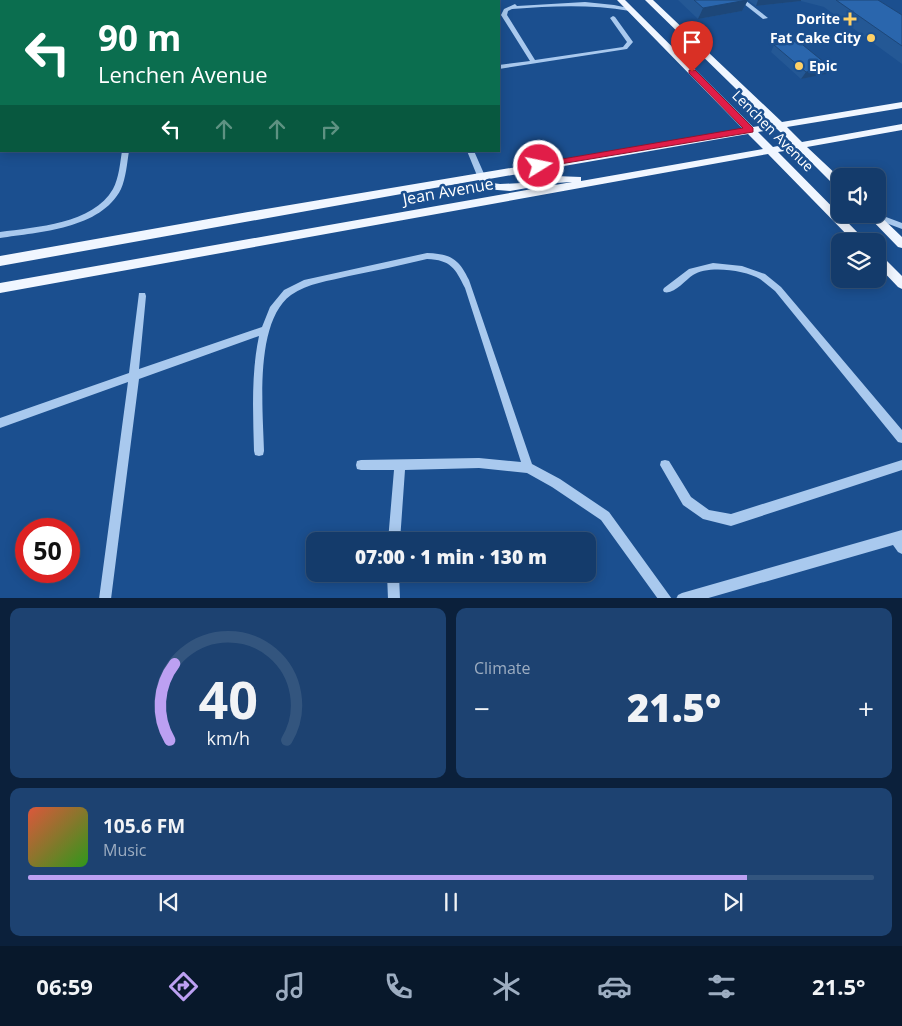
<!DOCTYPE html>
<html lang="en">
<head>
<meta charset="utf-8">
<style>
  :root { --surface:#143b6b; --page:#1d4271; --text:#f1f3f6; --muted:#9dadc1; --line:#33557e; --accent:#bca0f2 }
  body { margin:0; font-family:"Open Sans",sans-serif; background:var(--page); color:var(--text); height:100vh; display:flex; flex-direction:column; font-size:19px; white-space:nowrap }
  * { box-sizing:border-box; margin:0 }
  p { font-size:16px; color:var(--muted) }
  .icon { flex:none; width:28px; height:28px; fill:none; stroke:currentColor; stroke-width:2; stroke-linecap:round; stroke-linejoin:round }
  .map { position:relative; height:598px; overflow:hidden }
  .panel { display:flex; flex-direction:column; gap:10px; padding:10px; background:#0b203b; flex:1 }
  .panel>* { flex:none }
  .top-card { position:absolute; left:0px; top:0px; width:500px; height:152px; box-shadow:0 2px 12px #0003,0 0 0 1px var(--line); background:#0b6e4f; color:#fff; overflow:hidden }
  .buttons { position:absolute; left:831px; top:168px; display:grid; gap:10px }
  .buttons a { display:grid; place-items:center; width:55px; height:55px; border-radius:10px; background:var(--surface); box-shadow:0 2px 12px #0003,0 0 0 1px var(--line); font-size:25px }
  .speed { position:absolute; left:15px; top:518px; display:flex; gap:10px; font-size:25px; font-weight:700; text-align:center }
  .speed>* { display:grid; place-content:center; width:65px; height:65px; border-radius:50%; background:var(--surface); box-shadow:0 2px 12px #0003,0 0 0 1px var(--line); line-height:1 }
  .speed .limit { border:8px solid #d22; background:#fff; color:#111 }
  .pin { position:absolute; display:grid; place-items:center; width:42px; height:42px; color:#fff; margin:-51px -21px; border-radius:50% 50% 50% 0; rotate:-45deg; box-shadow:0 0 5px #0007 }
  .pin .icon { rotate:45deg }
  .me { position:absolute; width:55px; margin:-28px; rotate:80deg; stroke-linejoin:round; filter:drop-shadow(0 0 4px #0008) }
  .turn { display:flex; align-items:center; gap:18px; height:105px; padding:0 15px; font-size:22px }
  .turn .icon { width:65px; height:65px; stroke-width:2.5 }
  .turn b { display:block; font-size:35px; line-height:42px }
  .lanes { display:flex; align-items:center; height:48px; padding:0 15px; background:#0003; justify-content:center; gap:25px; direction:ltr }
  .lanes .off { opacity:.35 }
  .big { font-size:38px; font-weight:800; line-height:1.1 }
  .panel .card { flex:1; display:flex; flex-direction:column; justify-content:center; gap:8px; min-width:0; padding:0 18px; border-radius:10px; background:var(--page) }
  .panel .dial { align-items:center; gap:0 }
  .dial svg { height:130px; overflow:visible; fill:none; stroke:var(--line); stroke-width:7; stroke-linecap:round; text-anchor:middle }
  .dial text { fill:var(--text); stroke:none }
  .song { display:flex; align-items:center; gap:15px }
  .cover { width:60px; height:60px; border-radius:8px; background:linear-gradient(135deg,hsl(10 70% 55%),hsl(110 70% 35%)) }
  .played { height:5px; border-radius:2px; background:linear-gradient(90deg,var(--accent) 85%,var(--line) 85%) }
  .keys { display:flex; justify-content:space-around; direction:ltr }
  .heat { display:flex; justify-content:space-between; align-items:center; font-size:28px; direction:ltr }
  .panel .tiles { flex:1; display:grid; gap:10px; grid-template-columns:1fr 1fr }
  .card:last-child { grid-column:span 2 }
  .trip { position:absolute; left:306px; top:532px; width:290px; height:50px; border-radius:10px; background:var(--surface); box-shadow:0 2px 12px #0003,0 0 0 1px var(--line); font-weight:800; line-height:50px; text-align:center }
  .tab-bar { display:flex; height:80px; justify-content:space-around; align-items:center; background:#08182b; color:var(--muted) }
  .tab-bar .icon { width:35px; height:35px }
  .tab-bar .on { color:var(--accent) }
  .tab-bar b { font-size:22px; color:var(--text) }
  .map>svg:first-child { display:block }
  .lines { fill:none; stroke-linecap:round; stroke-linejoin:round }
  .minor { fill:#a9c9ee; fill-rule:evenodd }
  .major { fill:#f0f6ff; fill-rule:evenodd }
  .wall { fill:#245895 }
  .shaded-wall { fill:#1d4779 }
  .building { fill:#2a66ad; stroke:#1d4779 }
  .route { fill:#e11d48; stroke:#92132f }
  .poi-dot { fill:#ffd166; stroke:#1b4f8f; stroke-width:2 }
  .labels { text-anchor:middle; stroke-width:5; stroke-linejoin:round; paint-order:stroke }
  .far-poi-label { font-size:14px; font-weight:bold; fill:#fff; stroke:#1b4f8f; text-anchor:end }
  .far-street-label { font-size:14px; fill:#fff; stroke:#1b4f8f }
  .street-label { font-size:16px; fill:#fff; stroke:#1b4f8f }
</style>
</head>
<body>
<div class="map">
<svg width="902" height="599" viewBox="0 0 902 599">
  <rect width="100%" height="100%" fill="#1b4f8f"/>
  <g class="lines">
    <path class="minor" d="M151 0H157V1H152Z
      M739 0H745L768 18 763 19Z
      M585 2 614 5 633 9 630 11C590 4 552 6 512 9L508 11 507 15 535 60 623 47 627 42 610 18 613 16 615 17 633 42 627 49 499 69V65L530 61 501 15 504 9 515 4 517 6Z
      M122 151H129C127 163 126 178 121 189 101 229 39 232 0 238V232C36 227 93 224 113 189 119 178 120 163 122 151Z
      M467 151H474L485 176 484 178H478Z
      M870 214H878L902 223V229L870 217Z
      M427 253C451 254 459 259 469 280L532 464 560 479 609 512 672 599H658L601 520 552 487 527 473 479 468 405 470 400 541H388L394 470H361L357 469 356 465 357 461 361 460 479 458 521 462 465 288C455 268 451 260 427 259 401 265 375 271 349 276 329 281 308 283 291 295 254 322 263 410 264 451L263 455 259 456 255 455 254 451C253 412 251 374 259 336L139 379 111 599H99L128 382 0 428V418L129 373 139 293H145L146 296 139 369 262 327 270 307 284 290 304 280Z
      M713 263 742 266 765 274 781 287 902 430V443L898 442 775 291C770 287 765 283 760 279 745 270 708 265 693 275 685 280 674 295 664 292L663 290 664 288 689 269Z
      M665 460 669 461 691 497 709 510 731 514 902 460V470L731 526 703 519 683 505 660 465 661 461Z
      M902 530V554L898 552 893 545 705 599H676L678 595 682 593Z
      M387 574H399L400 599H388Z"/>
    <path class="major" d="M617 0H625L753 127 772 124 645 0H653L782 122 902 102V108L787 127 802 142 902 124V130L807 147 840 178V188L836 187 798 149 778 152 866 241H853L768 154 0 293V283L572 182 555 183 510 191 485 189 479 180 0 266V256L248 212 743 129ZM777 129 792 143 773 147 758 132ZM748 134 763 149 581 181V177L555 176 522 183 500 184 492 183 489 179Z
      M866 214H878L902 237V248L898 247Z
      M878 254 882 256 902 276V289L898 287 878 266Z"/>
  </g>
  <path class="wall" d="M678 0H878L902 15V64L824 7 801 1 756 6 748 0 742 11 698 19Z
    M774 45 826 74 801 79 771 52Z"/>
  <path class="shaded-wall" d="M742 0H748L742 11 698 19 703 8Z
    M758 0H801V1L756 6Z
    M830 67 826 74 801 79 806 72Z"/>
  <path class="building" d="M694 0H747L703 8Z
    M836 0H878L902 15V46Z
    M798 41 830 67 806 72 774 45Z"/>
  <path class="route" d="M689 70H695L753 128V132L536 168 534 166 539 163 743 128 689 73Z"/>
  <g class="poi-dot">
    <path d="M847.5 11.5h5v5h5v5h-5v5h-5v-5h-5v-5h5z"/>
    <circle cx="871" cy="38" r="5"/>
    <circle cx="799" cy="66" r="5"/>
  </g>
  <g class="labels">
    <g class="far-poi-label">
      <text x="840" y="24">Dorite</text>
      <text x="861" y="43">Fat Cake City</text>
      <text x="809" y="71" text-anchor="start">Epic</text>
    </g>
    <g class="far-street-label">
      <text transform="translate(773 131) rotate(45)" y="5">Lenchen Avenue</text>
    </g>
    <g class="street-label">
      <text transform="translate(448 191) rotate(-10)" y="6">Jean Avenue</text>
    </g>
  </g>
</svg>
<div class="buttons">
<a><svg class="icon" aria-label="sound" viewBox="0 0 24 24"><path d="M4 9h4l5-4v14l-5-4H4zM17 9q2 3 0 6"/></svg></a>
<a><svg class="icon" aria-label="layers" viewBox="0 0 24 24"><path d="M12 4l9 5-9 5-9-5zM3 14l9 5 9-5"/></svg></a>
</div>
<div class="speed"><div class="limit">50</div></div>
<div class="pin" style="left:692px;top:72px;background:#d93025"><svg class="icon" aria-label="arrive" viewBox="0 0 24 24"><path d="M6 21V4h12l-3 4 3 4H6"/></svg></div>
<svg class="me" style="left:539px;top:166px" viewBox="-20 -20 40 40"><circle r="17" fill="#e11d48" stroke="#fff" stroke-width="3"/><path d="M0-11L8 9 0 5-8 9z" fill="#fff"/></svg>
<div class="trip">07:00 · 1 min · 130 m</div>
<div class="top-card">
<div class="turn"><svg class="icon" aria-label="left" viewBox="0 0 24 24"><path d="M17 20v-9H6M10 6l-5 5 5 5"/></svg><div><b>90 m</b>Lenchen Avenue</div></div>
<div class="lanes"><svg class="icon" aria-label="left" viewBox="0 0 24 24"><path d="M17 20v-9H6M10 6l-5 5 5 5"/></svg><svg class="icon off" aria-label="ahead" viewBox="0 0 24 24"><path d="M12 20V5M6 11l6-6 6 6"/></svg><svg class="icon off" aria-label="ahead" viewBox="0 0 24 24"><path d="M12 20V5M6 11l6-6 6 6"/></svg><svg class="icon off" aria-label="right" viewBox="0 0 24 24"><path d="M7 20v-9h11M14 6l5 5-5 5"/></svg></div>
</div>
</div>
<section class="panel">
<div class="tiles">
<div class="card dial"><svg viewBox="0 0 100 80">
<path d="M14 69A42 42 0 1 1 86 69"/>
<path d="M14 69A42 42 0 0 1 17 22" stroke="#bca0f2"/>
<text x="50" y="56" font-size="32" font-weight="700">40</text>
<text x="50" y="72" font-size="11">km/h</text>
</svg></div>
<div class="card"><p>Climate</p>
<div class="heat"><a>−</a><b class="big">21.5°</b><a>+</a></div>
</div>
<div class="card">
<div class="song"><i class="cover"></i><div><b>105.6 FM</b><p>Music</p></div></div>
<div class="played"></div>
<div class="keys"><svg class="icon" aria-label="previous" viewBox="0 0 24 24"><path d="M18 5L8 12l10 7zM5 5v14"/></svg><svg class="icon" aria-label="pause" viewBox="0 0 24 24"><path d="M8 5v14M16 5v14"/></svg><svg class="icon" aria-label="next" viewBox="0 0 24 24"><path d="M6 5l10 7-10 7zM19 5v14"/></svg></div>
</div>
</div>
</section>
<nav class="tab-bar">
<b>06:59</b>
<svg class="icon on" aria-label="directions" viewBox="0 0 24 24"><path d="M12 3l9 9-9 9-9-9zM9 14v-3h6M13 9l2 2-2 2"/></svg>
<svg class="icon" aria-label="music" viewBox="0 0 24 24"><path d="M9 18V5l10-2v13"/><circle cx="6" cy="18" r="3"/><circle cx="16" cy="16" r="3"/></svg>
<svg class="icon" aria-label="phone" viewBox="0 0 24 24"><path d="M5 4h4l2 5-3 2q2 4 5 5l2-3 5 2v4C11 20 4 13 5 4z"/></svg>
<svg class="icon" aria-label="climate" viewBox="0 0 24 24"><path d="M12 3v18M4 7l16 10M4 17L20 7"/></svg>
<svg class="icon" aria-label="car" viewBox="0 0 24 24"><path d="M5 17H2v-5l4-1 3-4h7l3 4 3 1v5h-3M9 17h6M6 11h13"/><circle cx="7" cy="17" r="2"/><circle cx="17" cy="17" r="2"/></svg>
<svg class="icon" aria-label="filters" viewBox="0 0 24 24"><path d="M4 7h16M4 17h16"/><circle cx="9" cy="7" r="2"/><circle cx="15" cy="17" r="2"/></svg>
<b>21.5°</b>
</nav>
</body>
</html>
